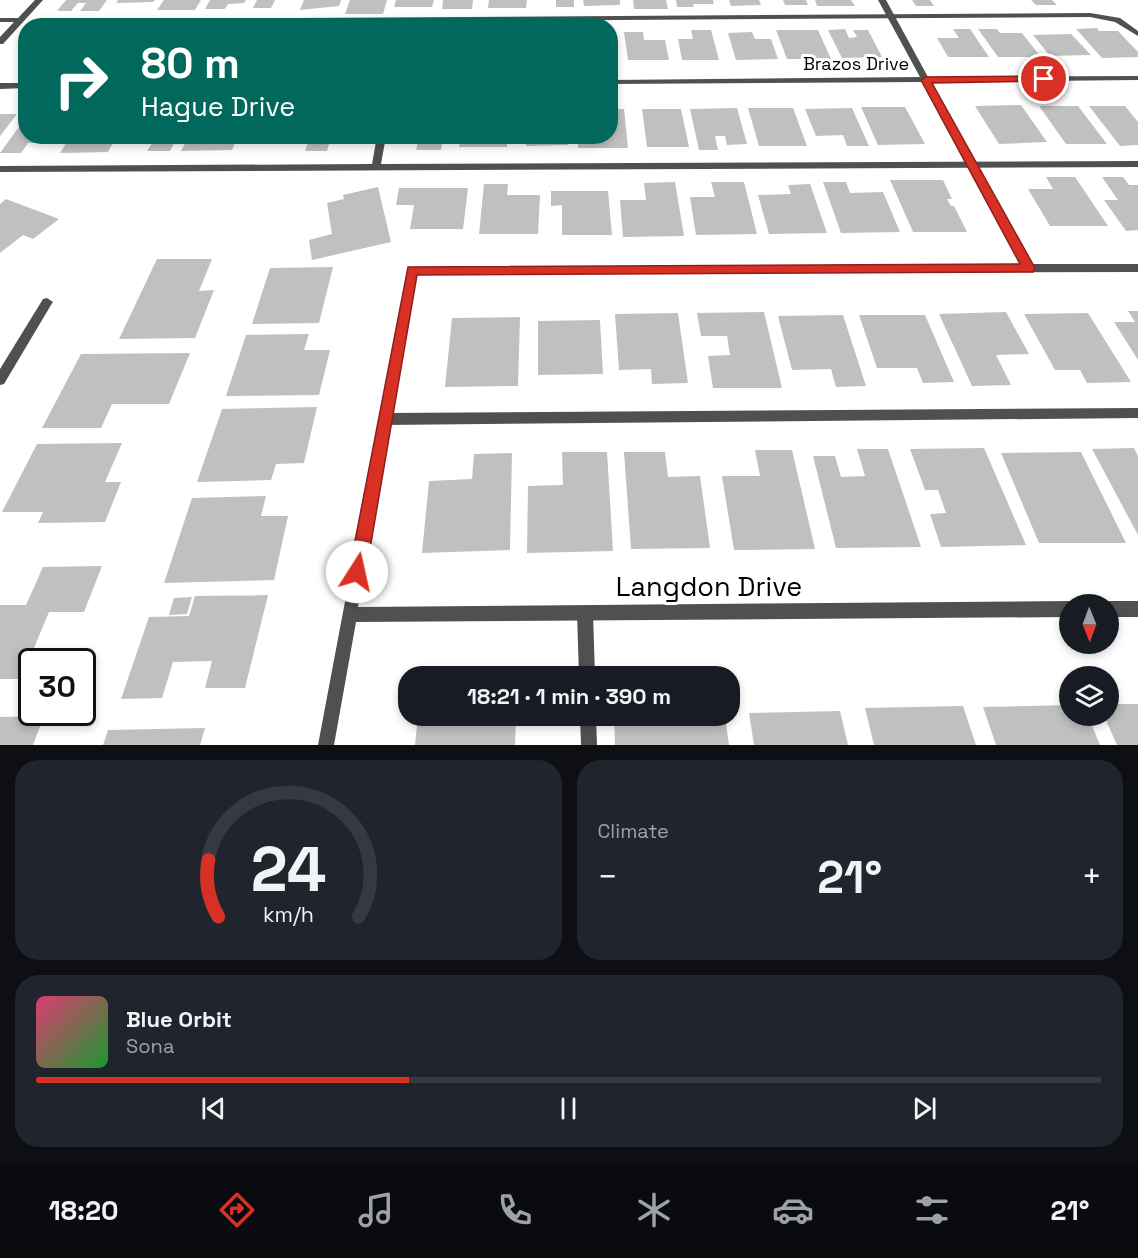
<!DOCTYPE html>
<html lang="en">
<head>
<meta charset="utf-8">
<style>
  :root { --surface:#171b24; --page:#20242c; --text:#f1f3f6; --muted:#9ea1a6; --line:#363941; --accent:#d93025 }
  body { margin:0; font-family:"Space Grotesk",sans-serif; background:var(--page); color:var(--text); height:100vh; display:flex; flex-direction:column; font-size:22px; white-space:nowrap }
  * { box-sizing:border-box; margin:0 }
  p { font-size:20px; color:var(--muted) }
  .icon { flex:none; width:33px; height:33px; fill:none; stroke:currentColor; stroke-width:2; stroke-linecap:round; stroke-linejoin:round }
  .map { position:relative; height:745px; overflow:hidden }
  .sheet { display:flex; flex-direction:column; gap:15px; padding:15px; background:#0d0f14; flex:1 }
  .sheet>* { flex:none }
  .guide { position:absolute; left:18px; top:18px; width:600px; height:126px; border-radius:24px; box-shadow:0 3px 9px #0003; background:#00695c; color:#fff; overflow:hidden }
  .needle { width:39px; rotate:179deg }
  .buttons { position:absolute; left:1059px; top:594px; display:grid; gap:12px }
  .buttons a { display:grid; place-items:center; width:60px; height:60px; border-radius:50%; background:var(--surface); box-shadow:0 3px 9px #0003; font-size:30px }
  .speed { position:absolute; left:18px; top:648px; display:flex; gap:12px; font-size:30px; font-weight:700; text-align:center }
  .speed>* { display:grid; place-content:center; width:78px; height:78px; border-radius:50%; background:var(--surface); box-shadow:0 3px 9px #0003; line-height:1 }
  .speed .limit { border:3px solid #111; border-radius:9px; background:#fff; color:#111 }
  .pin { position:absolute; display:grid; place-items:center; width:51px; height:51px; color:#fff; margin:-26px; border:3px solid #fff; border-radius:50%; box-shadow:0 2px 6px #0007 }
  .me { position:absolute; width:66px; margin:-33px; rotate:10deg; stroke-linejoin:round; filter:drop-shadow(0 0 4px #0008) }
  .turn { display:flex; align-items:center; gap:21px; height:126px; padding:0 24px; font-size:27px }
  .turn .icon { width:78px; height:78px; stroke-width:2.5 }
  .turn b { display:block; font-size:42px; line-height:51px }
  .big { font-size:45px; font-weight:700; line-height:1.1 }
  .sheet .tile { flex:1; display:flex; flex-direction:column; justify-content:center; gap:9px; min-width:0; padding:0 21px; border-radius:24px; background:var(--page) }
  .sheet .dial { align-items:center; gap:0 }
  .dial svg { height:156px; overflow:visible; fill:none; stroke:var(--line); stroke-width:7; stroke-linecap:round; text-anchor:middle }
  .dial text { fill:var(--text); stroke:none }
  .song { display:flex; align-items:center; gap:18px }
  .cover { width:72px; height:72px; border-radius:9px; background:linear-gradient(135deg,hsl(340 70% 55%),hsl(130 70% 35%)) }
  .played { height:6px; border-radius:3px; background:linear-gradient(90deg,var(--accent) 35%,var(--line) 35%) }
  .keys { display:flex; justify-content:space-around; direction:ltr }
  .heat { display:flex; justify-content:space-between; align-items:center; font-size:33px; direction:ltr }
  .sheet .tiles { flex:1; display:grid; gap:15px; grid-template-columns:1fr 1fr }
  .tile:last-child { grid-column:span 2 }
  .trip { position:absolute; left:398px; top:666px; width:342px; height:60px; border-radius:24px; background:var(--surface); box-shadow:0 3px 9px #0003; font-weight:700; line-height:60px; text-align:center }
  .tab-bar { display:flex; height:96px; justify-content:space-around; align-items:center; background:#090b0e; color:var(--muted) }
  .tab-bar .icon { width:42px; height:42px }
  .tab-bar .active { color:var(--accent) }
  .tab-bar b { font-size:27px; color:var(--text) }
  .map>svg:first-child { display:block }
  .building { fill:#c0c0c0 }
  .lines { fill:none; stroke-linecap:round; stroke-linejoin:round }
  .service { fill:#505050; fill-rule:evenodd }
  .minor { fill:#505050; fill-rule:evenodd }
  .route { fill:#d93025; stroke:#8d1f18; stroke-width:1.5 }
  .labels { text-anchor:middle; stroke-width:6; stroke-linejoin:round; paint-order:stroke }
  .far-street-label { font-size:18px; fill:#000; stroke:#fff }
  .near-street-label { font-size:27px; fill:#000; stroke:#fff }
</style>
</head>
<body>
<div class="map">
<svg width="1138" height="745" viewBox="0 0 1138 745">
  <rect width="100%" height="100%" fill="#fff"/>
  <path class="building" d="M66 0H107L99 11H80L86 3H78L71 11H57Z
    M118 0H155L153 2 116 3Z
    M164 0H201L195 10H157Z
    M210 0H246L244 3 228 4 225 9H205Z
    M257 0H275L271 8H253Z
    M304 0H341L339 6 300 10Z
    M350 0H387L383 14H345Z
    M396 0H434L432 7H394Z
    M443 0H473L472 9H442Z
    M489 0H527L526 8H488Z
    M556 0H574V7H556Z
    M583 0H620V5L584 6Z
    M633 0H666L668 9H634Z
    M676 0H713L714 4H693L694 7H677Z
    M729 0H759L761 5 731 6Z
    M783 0H806L808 5H785Z
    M815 0H851L855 6H817Z
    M912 0H930L934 6H916Z
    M1031 0H1052L1057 5H1036Z
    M1097 28 1099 31H1118L1138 52V57L1102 58 1076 29Z
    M610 29H612L615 60H610Z
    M845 29 849 38 857 37 853 30H868L882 57 842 58 828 30Z
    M953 29H970L989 57H948L937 38H959Z
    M978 29H997L1000 33H1022L1041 57H998Z
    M691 30H711L719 60H682L678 39H693Z
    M776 30H818L831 59H787Z
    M624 32H643L644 40H665L669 60H628Z
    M752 32 755 39H771L778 59 736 60 728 33Z
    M1071 34 1091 55 1050 56 1033 35Z
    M1021 105 1047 142 999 144 975 106Z
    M1039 106H1078L1107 144H1066Z
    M1089 106H1125L1138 122V145L1120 146Z
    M861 107H905L925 144 878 145Z
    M737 108 747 144 727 145 725 136H715L718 150H699L690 109Z
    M748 108H793L807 146H759Z
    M852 108 869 146H847L843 135 816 136 805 109Z
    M610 109H624L628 148H578V136H610Z
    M642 109H681L689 147H647Z
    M0 114H17L0 136Z
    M26 117V136H57L53 143H28L21 153H0Z
    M117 136 108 152 60 153 70 137Z
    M130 136H178L170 151H147L154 140H128Z
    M189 136H238L232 150 181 151Z
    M249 136H296L295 140 247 141Z
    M310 136H357L355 143 329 144 327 151H305Z
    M419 136H443L441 150H416Z
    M461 136H507V147H459Z
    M526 136H568V145L526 146Z
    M1046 177H1075L1108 226H1050L1028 189H1053Z
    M1102 177H1123L1129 185H1138V230L1126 231 1104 200H1118Z
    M890 180H943L952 199H947L951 206H954L967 232H913Z
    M675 182 684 236 623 237 620 200H646L644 183Z
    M711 182H744L757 234 696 235 690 197H715Z
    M823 182H846L850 193 883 192 900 232 841 233Z
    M484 184H508L507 195H540L538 234H479Z
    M810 184 827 233 769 234 758 195 791 194 788 185Z
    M378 187 391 242 312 260 309 240 332 234 327 203 344 199 343 195Z
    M399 188H468L463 229H410L414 205H396Z
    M551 191H608L612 235H562V205L551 206Z
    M6 199 59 219 33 239 23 235 0 253V204Z
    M157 259H212L199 291 214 290 195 338 119 339Z
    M333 267 319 323 252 324 270 268Z
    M1128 311H1138V360L1114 322H1135Z
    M764 312 782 388H713L708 356 730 355 727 336H701L697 313Z
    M1006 312 1029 354 996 355 1011 385 972 386 939 314Z
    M678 313 688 383 652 384 651 369 619 370 615 314Z
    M1088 313 1131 382 1087 383 1080 370H1055L1024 314Z
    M843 315 866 386 836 387 831 369 792 370 778 316Z
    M859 315H925L954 382 923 383 917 368H877Z
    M520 317 518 386 445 387 452 318Z
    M600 320 603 374 538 375V321Z
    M309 334 304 350H330L319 395 226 396 246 335Z
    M190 353 169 404H112L101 428H42L81 354Z
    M317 407 304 463 276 464 271 480 197 482 222 409Z
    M122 443 105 482H121L105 522 38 523 43 512H2L37 444Z
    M984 448 1026 545 941 547 930 514 946 513 938 490H925L910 449Z
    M1134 448 1138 456V535L1092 449Z
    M857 449H888L921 547 836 548 813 456H835L841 477 865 476Z
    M755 450H792L815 549 734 550 722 476H760Z
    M562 452H607L613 551 527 553 528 486 563 485Z
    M624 452H665L668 477 700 476 710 548 631 549Z
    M1081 452 1126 543H1039L1001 453Z
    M512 453 510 550 422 553 429 481 472 479 474 454Z
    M266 496 261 516H288L274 580 164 583 192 498Z
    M102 566 84 612H49L21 679H0V605H26L43 567Z
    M268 595 245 688H205L212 661 173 662 162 698 121 699 149 617 189 616 195 596Z
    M192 597 187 614 169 615 174 598Z
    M1108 704H1138V745H1117L1104 716H1108Z
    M1070 705V716H1088L1100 745H996L983 707Z
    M963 706 976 745H874L865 708Z
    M840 711 848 745H754L749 713Z
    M44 716 33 745H0V717Z
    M418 716H516L515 745H415Z
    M614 716H725L729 745H615Z
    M205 728 200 745H103L108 730Z"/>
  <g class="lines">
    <path class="service" d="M1090 13 1120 18 1138 31V36L1115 22 1090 17 143 23 113 26 143 19Z
      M377 136H386L381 164 1138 161V167L0 172V166L372 164Z
      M1138 408V418L385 425 381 423 379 419 381 415 385 413Z
      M585 605 590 608 593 613 595 676H579L577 613 580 608Z
      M580 716H596L597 745H581Z"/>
    <path class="minor" d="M35 0H43L3 44H0V37L14 22H0V18H18Z
      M878 0H886L928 77 1138 76V80L931 82 1032 264H1138V272L417 274 358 607 1070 601 1076 604H1070V617L356 622 334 745H318L408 267 1022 264 923 82 610 84V80L920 77Z
      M0 83H26V88L0 89Z
      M47 298 53 302 51 305 4 384 0 385V369L43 299Z
      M1108 601H1138V617H1108V604H1102Z"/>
  </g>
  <path class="route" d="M1044 76 1047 77V81L932 83 1035 268 1033 272 417 275 366 572 363 578 357 580 351 578 349 572 408 267 1020 264 921 80 926 77Z"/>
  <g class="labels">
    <g class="far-street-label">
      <text x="856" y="70">Brazos Drive</text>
    </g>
    <g class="near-street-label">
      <text x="709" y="596">Langdon Drive</text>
    </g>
  </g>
</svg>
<div class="buttons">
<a><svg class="needle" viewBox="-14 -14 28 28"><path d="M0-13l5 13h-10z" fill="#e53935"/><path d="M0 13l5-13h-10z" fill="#9ea1a6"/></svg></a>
<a><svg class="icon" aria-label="layers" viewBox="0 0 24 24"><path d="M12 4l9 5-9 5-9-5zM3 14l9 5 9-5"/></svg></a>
</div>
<div class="speed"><div class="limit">30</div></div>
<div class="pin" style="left:1044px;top:79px;background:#d93025"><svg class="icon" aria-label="arrive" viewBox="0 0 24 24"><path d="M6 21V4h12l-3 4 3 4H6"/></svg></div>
<svg class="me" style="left:357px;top:572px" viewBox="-20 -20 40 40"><circle r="19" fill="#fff"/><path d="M0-13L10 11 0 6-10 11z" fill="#d93025"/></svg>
<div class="trip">18:21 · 1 min · 390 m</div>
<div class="guide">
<div class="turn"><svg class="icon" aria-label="right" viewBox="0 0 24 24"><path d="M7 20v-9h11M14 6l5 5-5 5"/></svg><div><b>80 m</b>Hague Drive</div></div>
</div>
</div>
<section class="sheet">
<div class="tiles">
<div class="tile dial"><svg viewBox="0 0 100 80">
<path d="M14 69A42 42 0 1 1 86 69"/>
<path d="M14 69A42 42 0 0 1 9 40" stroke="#d93025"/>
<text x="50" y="56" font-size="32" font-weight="700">24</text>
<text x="50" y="72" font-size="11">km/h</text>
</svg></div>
<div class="tile"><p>Climate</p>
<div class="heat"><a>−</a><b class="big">21°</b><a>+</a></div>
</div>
<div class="tile">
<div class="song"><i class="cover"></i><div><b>Blue Orbit</b><p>Sona</p></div></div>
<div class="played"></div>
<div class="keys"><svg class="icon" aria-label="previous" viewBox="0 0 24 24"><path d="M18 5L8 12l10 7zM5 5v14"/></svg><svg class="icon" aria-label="pause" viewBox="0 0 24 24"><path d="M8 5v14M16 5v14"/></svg><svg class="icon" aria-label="next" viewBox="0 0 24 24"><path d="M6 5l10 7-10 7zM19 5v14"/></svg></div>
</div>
</div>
</section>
<nav class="tab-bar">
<b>18:20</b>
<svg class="icon active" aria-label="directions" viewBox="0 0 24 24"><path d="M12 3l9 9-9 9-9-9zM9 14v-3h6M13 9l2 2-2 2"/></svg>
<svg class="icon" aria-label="music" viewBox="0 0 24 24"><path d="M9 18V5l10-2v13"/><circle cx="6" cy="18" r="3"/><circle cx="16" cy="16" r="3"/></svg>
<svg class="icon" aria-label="phone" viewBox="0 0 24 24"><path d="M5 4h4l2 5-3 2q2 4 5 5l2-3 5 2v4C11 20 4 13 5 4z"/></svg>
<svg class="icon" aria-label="climate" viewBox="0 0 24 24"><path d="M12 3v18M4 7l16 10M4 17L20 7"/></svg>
<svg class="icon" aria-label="car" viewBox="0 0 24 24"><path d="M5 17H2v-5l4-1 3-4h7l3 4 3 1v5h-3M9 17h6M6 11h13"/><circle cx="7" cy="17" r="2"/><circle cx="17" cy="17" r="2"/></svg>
<svg class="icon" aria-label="filters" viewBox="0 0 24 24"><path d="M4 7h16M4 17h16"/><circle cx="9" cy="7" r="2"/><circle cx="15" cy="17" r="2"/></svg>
<b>21°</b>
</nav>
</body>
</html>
